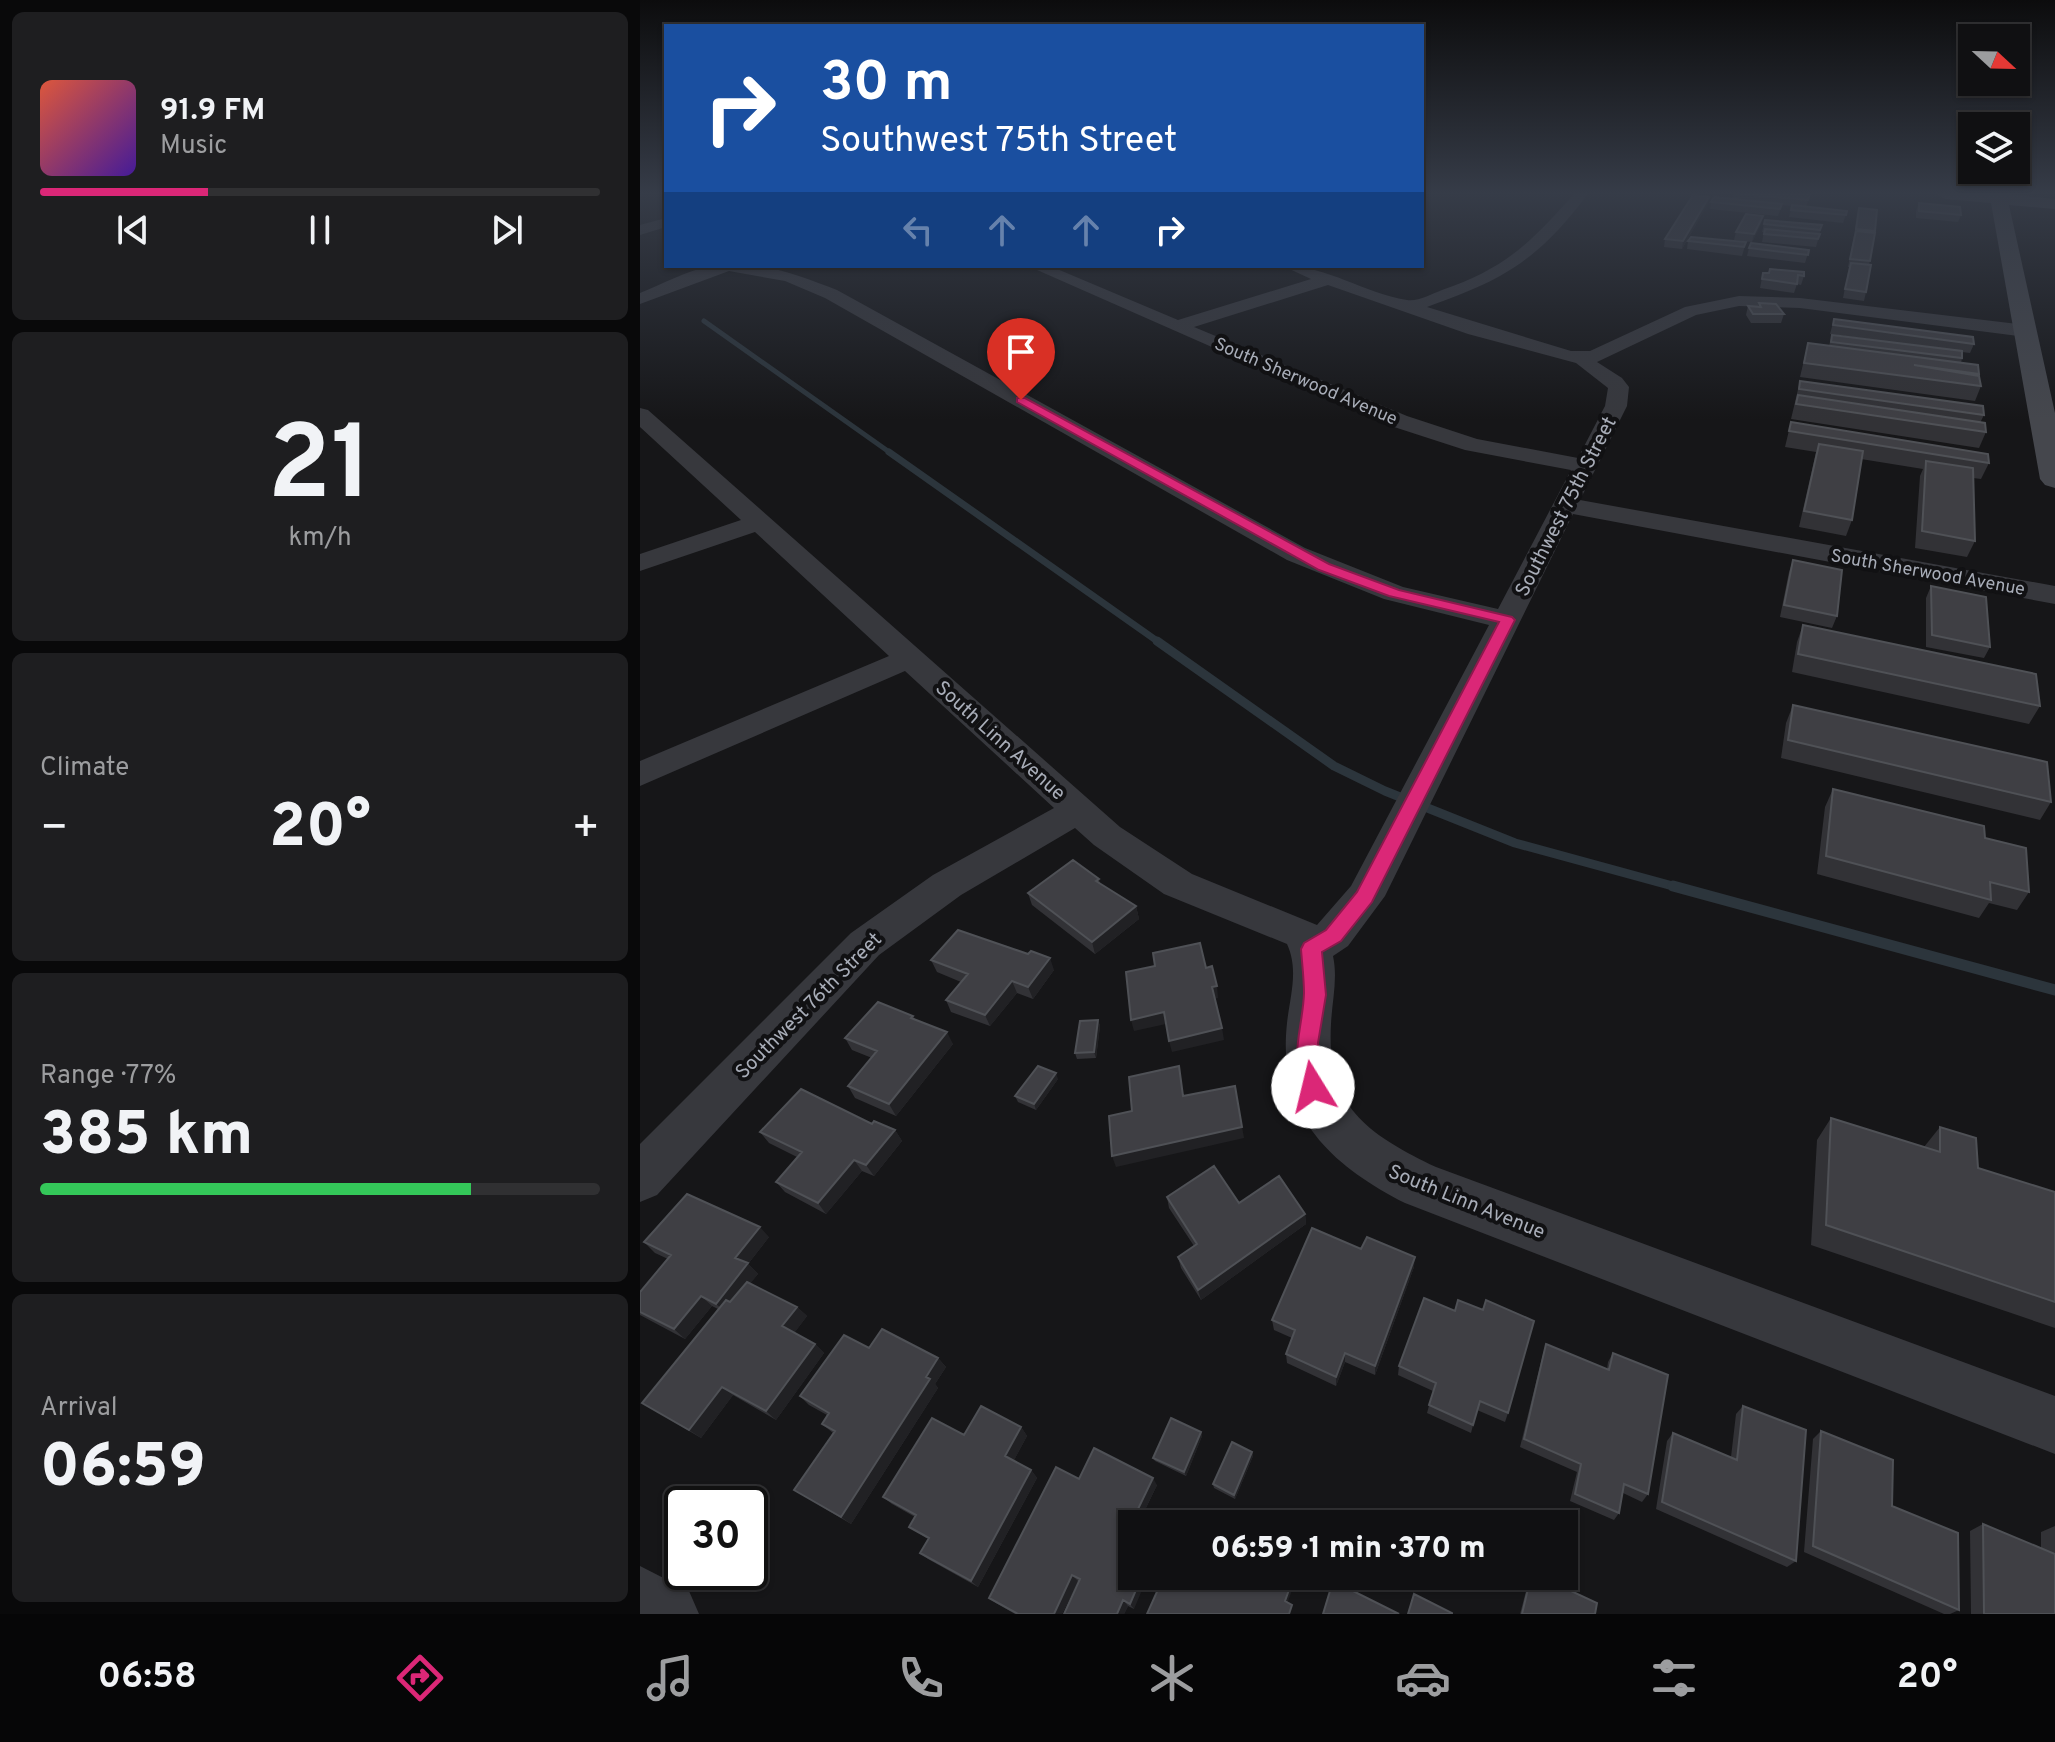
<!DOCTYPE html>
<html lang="en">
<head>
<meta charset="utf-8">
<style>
  :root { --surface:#101012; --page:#1e1e20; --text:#f1f3f6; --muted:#9c9d9f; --line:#303032; --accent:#db2777 }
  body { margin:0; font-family:Overpass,sans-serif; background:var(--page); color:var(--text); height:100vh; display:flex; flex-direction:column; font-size:30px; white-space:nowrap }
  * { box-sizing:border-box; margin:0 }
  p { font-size:26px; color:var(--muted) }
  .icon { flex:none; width:44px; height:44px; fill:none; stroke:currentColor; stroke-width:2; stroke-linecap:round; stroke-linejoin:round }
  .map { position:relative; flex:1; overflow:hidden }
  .drawer { display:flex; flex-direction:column; gap:12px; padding:12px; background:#09090a; width:640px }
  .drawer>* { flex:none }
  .banner { position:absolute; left:24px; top:24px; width:760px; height:244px; border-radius:0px; box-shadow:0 2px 6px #0004,0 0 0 2px var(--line); background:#1a4fa0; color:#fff; overflow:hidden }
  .needle { width:52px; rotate:112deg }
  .tools { position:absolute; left:1318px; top:24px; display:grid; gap:16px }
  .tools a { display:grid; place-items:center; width:72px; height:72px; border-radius:0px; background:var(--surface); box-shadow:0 2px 6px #0004,0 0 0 2px var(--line); font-size:40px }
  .speed { position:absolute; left:24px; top:1486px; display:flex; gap:16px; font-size:40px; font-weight:700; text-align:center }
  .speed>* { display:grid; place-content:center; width:104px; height:104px; border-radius:50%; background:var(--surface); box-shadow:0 2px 6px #0004,0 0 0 2px var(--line); line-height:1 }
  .speed .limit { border:4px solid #111; border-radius:12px; background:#fff; color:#111 }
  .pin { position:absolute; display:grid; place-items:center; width:68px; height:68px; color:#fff; margin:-82px -34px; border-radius:50% 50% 50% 0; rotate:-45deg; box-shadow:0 0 8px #0007 }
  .pin .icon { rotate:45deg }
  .me { position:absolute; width:88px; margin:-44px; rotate:351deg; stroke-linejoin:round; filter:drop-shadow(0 0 6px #0008) }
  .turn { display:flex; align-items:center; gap:28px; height:168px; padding:0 24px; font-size:36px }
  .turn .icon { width:104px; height:104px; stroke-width:2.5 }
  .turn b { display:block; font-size:56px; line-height:68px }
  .lanes { display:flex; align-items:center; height:76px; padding:0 24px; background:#0003; justify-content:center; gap:40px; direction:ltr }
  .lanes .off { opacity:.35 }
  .big { font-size:60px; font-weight:800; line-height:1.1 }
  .drawer .tile { flex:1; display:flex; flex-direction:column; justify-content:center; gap:12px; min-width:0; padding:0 28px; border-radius:12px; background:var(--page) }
  .drawer .dial { align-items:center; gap:0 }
  .dial b { font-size:104px; line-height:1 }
  .song { display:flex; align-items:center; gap:24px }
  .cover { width:96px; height:96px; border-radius:12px; background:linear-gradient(135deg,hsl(10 70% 55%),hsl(260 70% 35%)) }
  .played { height:8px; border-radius:4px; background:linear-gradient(90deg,var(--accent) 30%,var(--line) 30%) }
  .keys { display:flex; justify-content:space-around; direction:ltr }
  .heat { display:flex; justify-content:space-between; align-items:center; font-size:44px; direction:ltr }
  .charge { height:12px; border-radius:6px; background:linear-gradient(90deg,#34c759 77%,var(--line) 0) }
  .trip { position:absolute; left:478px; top:1510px; width:460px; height:80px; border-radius:0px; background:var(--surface); box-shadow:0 2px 6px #0004,0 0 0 2px var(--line); font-weight:800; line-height:80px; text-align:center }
  .menu { display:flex; height:128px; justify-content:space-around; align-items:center; background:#060607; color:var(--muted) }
  .menu .icon { width:56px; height:56px }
  .menu .active { color:var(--accent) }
  .menu b { font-size:36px; color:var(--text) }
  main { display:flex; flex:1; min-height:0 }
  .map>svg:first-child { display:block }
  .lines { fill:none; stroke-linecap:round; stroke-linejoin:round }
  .stream-far3 { stroke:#2c353c; stroke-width:5 }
  .stream-far2 { stroke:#2c353c; stroke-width:7 }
  .stream-far1 { stroke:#2c353c; stroke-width:9 }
  .stream { stroke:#2c353c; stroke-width:11 }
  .street { fill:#37383d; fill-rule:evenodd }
  .secondary { fill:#45474d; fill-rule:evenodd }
  .wall { fill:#323236 }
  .shaded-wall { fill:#212124 }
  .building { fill:#3f3f44; stroke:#4f5156; stroke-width:2 }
  .route { fill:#db2777; stroke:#8e194d; stroke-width:2 }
  .labels { text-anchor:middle; stroke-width:8; stroke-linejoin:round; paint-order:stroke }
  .far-street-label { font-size:18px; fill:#a8adb8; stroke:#111113 }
  .street-label { font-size:20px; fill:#a8adb8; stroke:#111113 }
</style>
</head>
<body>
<main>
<section class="drawer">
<div class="tile">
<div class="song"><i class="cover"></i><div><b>91.9 FM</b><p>Music</p></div></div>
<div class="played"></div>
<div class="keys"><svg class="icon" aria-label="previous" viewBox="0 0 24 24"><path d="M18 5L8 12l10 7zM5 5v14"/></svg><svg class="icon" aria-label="pause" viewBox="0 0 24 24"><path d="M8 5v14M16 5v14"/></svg><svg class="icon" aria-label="next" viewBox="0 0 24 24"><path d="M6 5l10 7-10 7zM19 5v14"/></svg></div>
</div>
<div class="tile dial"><b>21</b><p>km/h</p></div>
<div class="tile"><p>Climate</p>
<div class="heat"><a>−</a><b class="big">20°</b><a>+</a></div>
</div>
<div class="tile"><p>Range · 77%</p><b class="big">385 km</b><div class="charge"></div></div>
<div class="tile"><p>Arrival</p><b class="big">06:59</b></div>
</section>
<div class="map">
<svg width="1415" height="1614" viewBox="0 0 1415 1614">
  <rect width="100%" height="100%" fill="#161618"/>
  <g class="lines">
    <path class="stream-far3" d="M64 321 252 454"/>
    <path class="stream-far2" d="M249 452 520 643"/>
    <path class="stream-far1" d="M517 641 694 766 745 791 875 843 1040 888"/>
    <path class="stream" d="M1033 886 1415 990"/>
    <path class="street" d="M934 194H948C898 260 864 280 787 307L931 351H950L1045 307 1099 296 1160 298 1386 325 1395 331 1386 337 1160 308 1099 306 1056 315 957 362 982 378 989 387 987 406 940 500 1415 586V604L933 514 745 896 708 946 693 956C698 979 692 1001 691 1024 686 1107 728 1134 796 1167L1415 1396V1454L765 1203C689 1164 637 1115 647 1023 650 996 659 970 647 944L524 894 454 845 435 828 321 895 239 955 17 1195 0 1202V1144L211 933 293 875 414 808 265 671 0 786V761L249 656 115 532 0 571V554L101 520 0 427V408L8 410 480 827 552 874 677 925 711 886 849 625 744 599 647 560 185 298 145 281 89 271 0 304V293C22 284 47 271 70 266 113 257 158 275 197 290L665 548 763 587 858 609 931 470 825 450 751 426 388 266H410L538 320 671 279 643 266C689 266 723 293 767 300 777 302 792 294 802 290 866 268 890 243 934 194ZM688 285 828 334 936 363 968 388 965 406 938 458 837 439 767 416 554 327Z
      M26 218V227L0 235V225Z
      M0 1566 49 1591 59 1614H0Z"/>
    <path class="secondary" d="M1297 194H1366L1415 199V209L1369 205 1415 413V488L1405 485 1400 479 1351 203 1305 199Z"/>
  </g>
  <path class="wall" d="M1093 194H1170L1166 207 1207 211 1203 223 1149 217 1152 206 1142 205 1138 216 1070 209 1071 202 1092 199Z
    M1069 197 1067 205 1042 249 1024 247 1025 239Z
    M1279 203 1321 215 1318 222 1276 218V211Z
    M1219 208 1235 231 1229 265 1226 292 1224 301 1203 298 1209 267H1208Z
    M1125 220 1182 225 1176 247 1122 242 1124 232H1122Z
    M1121 224 1112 242 1094 240 1096 232Z
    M1048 241 1106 242 1102 256 1047 249Z
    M1109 248 1169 250 1165 263 1107 256Z
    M1123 273 1164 276 1161 285 1157 284 1154 293 1120 288Z
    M1119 303 1144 314 1141 323H1111L1106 315 1108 306 1118 307Z
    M1194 319 1334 344 1330 353 1322 352V358L1321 363 1339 374 1338 376 1341 386 1335 401 1160 377 1168 343 1189 346 1192 335 1266 344 1190 334Z
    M1160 381 1344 415 1340 423 1346 432 1339 448 1151 419Z
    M1151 422 1349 463 1341 479 1333 478 1335 541 1327 557 1275 548 1280 476 1283 469 1221 459 1212 520 1206 536 1159 527 1176 452 1145 447Z
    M1153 560 1197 616 1192 628 1140 617 1149 572Z
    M1291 586 1350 647 1344 658 1286 647V598Z
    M1163 625 1400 706 1389 724 1152 672 1157 642Z
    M1153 705 1411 802 1400 820 1141 758 1146 723Z
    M1193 789 1345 838 1389 892 1377 910 1349 903 1339 918 1177 874 1185 807Z
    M459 879 460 884 496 906 499 919 455 954 392 905 388 893Z
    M291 960 414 970 393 999 377 993 350 1026 311 1012 306 1000 321 982 297 972Z
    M273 1016 275 1019 313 1044 256 1116 215 1098 208 1086 232 1058 212 1050 205 1038Z
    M458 1020 460 1026 456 1058 437 1059 435 1053Z
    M418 1079 396 1110 378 1102 375 1096Z
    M1191 1118 1284 1147 1300 1127 1338 1168 1415 1192V1328L1171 1245 1177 1140Z
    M232 1124 255 1130 262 1141 234 1176 222 1171 186 1214 145 1192 136 1182 157 1157 129 1143 120 1132Z
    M527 1197 665 1214 666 1224 561 1300 541 1268 538 1257 554 1246 529 1208Z
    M129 1237 108 1264 118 1274 110 1283 157 1307 167 1316 154 1333 175 1344 184 1353 136 1420 93 1395 61 1438 2 1403 78 1309 72 1306 45 1339 0 1315V1292L28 1259 15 1253 4 1242Z
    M721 1249 774 1267 735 1375 705 1362 696 1386 647 1363 646 1354 652 1338 634 1330 632 1320Z
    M906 1344 967 1369 968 1362 973 1353 1008 1494 1002 1502 983 1493 979 1513 974 1520 930 1501 937 1472 880 1447 903 1354Z
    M229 1348 298 1358 306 1367 295 1384 298 1388 211 1524 154 1490 193 1433 182 1424 187 1415 169 1405 160 1396Z
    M759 1366 868 1413 865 1422 837 1410 831 1433 787 1413 793 1391 758 1375Z
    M1103 1406 1156 1561 1147 1567 1016 1509 1027 1441 1033 1433 1091 1457 1096 1414Z
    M381 1427 387 1436 374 1460 391 1470 397 1478 338 1587 288 1559 280 1553 288 1539 269 1527 275 1517 252 1504 243 1497 324 1435Z
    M1181 1431 1252 1506 1319 1610 1310 1614H1304L1164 1552 1173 1439Z
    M561 1432 562 1436 546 1476 515 1461 513 1458Z
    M612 1452 613 1456 595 1499 574 1488 573 1484Z
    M439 1479 517 1485 504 1512 525 1522 526 1524H492L494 1609 488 1606 484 1614H424L439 1582 438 1581 422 1614H375L356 1603 349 1598Z
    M1343 1524 1401 1548V1532L1415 1526V1614H1331L1330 1531Z
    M890 1576H899L955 1614H880Z"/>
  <path class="shaded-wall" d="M1069 197 1067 205 1042 249 1043 241Z
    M1123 216 1121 224 1112 242 1114 234Z
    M496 906 499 919 455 954 452 942Z
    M410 958 414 970 393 999 388 987Z
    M372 981 377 993 350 1026 345 1015Z
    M577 986 578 998 574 999 572 987Z
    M524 1012 526 1024 494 1031 491 1020Z
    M458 1020 460 1026 456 1058 454 1052Z
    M582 1028 584 1040 532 1052 529 1041Z
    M307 1032 313 1044 256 1116 249 1104Z
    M416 1073 418 1079 396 1110 394 1104Z
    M602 1127 604 1138 476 1167 472 1156Z
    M255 1130 262 1141 234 1176 226 1165Z
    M214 1160 222 1171 186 1214 178 1203Z
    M665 1214 666 1224 561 1300 558 1290Z
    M120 1227 129 1237 108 1264 118 1274 87 1313 76 1304 95 1258Z
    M775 1257 774 1267 735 1375V1366Z
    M61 1296 72 1306 45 1339 34 1329Z
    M157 1307 167 1316 152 1336 142 1326Z
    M175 1344 184 1353 136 1420 126 1411Z
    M705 1353V1362L696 1386V1377Z
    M298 1358 306 1367 295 1384 298 1388 211 1524 201 1517Z
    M82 1387 93 1395 61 1438 49 1430Z
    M381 1427 387 1436 372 1464 365 1456Z
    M561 1432 562 1436 546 1476 544 1472Z
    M612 1452 613 1456 595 1499 594 1495Z
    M391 1470 397 1478 338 1587 331 1581Z
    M513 1478 517 1485 502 1516 498 1509Z
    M432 1575 438 1581 422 1614H414Z
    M502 1576H508L494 1609 490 1604Z
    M654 1576H657L646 1607 645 1601Z
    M483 1600 488 1606 484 1614H477Z"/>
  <path class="building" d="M1101 194H1170L1168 200Z
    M1053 195 1069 197 1043 241 1025 239Z
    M1074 197 1142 204 1140 209 1071 202Z
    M1279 203 1320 207 1321 215 1279 211Z
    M1152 205 1207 211 1206 215 1151 210Z
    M1219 208 1237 210 1235 231 1216 229Z
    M1106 214 1123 216 1114 234 1096 232Z
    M1125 220 1182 225 1180 230 1124 224Z
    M1125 229 1180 234 1178 239 1124 234Z
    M1216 231 1235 233 1230 261 1210 259Z
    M1051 237 1106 242 1104 247 1048 241Z
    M1111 243 1169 250 1168 255 1109 248Z
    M1211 263 1231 265 1226 292 1205 289Z
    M1130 269 1164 272V276L1158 275 1157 284 1122 279 1123 273H1129Z
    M1119 303 1136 304 1144 314H1113L1108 306 1121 307Z
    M1194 319 1333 337 1334 344 1193 325Z
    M1192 335 1322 351V358L1191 342Z
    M1168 343 1338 365 1339 374 1274 365 1339 376 1341 386 1164 363Z
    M1160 381 1343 406 1344 415 1159 389Z
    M1158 395 1345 423 1346 432 1156 404Z
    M1151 422 1348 454 1349 463 1149 431Z
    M1179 444 1223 451 1212 520 1164 511Z
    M1286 461 1333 468 1335 541 1282 531Z
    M1153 560 1202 570 1197 616 1144 605Z
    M1291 586 1346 597 1350 647 1292 635Z
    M1163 625 1396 674 1400 706 1158 654Z
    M1153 705 1407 762 1411 802 1148 740Z
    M1193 789 1344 826 1345 838 1386 848 1389 892 1350 882 1351 900 1186 856Z
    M433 860 459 879 456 881 496 906 452 942 388 893Z
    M318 930 388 954 391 951 410 958 388 987 372 981 345 1015 306 1000 328 974 291 960Z
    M560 943 566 968 572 966 577 986 572 987 582 1028 529 1041 524 1012 491 1020 486 972 515 966 513 953Z
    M238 1002 273 1016 271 1018 307 1032 249 1104 208 1086 237 1051 205 1038Z
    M458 1020 454 1052 435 1053 440 1021Z
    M398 1066 416 1073 394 1104 375 1096Z
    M539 1066 543 1096 595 1086 602 1127 472 1156 469 1116 492 1111 489 1077Z
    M161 1089 232 1124 234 1121 255 1130 226 1165 214 1160 178 1203 136 1182 162 1152 120 1132Z
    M1191 1118 1300 1152V1127L1336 1138 1338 1168 1415 1192V1302L1186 1225Z
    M574 1166 599 1203 639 1176 665 1214 558 1290 538 1257 557 1244 527 1197Z
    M47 1194 120 1227 95 1258 108 1263 76 1304 61 1296 34 1329 0 1312V1292L31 1255 4 1242Z
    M672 1228 721 1249 727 1237 775 1257 735 1366 705 1353 696 1377 646 1354 655 1330 632 1320Z
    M107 1282 157 1307 142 1326 175 1344 126 1411 82 1387 49 1430 2 1403 86 1300 90 1302Z
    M784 1298 815 1311 818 1300 843 1310 846 1300 894 1321 868 1413 840 1401 833 1425 789 1405 796 1383 759 1366Z
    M242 1329 298 1358 286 1377 290 1379 201 1517 154 1490 195 1431 182 1424 189 1413 160 1396 204 1335 229 1348Z
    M906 1344 969 1370 973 1353 1028 1375 1008 1494 984 1484 979 1513 935 1494 941 1464 884 1439Z
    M341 1406 381 1427 365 1456 391 1470 331 1581 280 1553 289 1538 269 1527 276 1515 243 1497 292 1418 324 1435Z
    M1103 1406 1166 1430 1156 1561 1022 1502 1033 1433 1097 1460Z
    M531 1418 561 1432 544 1472 513 1458Z
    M1181 1431 1253 1460 1252 1506 1318 1533 1319 1610 1173 1546Z
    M592 1442 612 1452 594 1495 573 1484Z
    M454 1448 513 1478 498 1509 525 1522 524 1524H492V1576H502L490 1604 483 1600 477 1614H424L440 1579 432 1575 414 1614H378L349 1598 416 1467 439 1479Z
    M1343 1524 1415 1554V1614H1344Z
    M924 1535 928 1537 924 1554Z
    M524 1576H654L645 1601 652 1605 649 1614H507Z
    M891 1576H899L957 1603 955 1614H882Z
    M693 1581 759 1614H683Z
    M774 1594 812 1613V1614H768Z"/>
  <linearGradient id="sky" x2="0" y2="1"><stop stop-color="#0c0c0d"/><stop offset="0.46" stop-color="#363c48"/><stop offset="1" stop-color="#363c48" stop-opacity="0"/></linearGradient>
  <rect width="1415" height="420" fill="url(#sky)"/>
  <path class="route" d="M377 398H385L689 564 759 590 872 617 875 620 732 902 701 941 682 952 686 995 678 1043 685 1087 681 1094 673 1097 665 1094C648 1058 663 1028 664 993 664 979 662 963 661 949L664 943 686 930 717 892 859 622 749 596 679 570 377 402Z"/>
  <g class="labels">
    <g class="far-street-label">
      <text transform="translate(666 381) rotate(23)" y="6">South Sherwood Avenue</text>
      <text transform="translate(1288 572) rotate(10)" y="6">South Sherwood Avenue</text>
    </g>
    <g class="street-label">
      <text transform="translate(925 506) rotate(-63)" y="7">Southwest 75th Street</text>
      <text transform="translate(361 740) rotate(42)" y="7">South Linn Avenue</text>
      <text transform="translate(168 1005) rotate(-45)" y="7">Southwest 76th Street</text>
      <text transform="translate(827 1201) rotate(22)" y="7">South Linn Avenue</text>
    </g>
  </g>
</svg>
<div class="tools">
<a><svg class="needle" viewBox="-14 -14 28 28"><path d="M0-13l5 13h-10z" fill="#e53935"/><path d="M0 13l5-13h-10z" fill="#9c9d9f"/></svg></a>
<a><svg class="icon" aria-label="layers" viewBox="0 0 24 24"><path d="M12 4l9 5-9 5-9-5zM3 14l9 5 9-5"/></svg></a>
</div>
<div class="speed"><div class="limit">30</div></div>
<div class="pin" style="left:381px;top:400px;background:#d93025"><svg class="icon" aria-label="arrive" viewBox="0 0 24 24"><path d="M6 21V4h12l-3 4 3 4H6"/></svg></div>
<svg class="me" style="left:673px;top:1087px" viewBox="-20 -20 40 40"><circle r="19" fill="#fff"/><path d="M0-13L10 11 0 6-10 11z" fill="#db2777"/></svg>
<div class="trip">06:59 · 1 min · 370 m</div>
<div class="banner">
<div class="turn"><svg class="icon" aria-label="right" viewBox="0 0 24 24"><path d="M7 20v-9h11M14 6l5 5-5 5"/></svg><div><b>30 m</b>Southwest 75th Street</div></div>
<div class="lanes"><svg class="icon off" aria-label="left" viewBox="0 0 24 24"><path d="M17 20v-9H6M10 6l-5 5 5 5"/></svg><svg class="icon off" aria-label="ahead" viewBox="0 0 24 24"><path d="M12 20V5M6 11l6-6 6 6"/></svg><svg class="icon off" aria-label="ahead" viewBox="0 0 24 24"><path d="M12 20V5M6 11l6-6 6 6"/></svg><svg class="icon" aria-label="right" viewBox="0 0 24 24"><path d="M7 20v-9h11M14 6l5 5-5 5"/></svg></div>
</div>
</div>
</main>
<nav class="menu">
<b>06:58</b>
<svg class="icon active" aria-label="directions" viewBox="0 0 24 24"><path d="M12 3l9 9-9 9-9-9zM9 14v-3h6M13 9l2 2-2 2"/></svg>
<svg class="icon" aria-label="music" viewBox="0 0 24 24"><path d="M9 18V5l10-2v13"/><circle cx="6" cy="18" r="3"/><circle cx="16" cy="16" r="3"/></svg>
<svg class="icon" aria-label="phone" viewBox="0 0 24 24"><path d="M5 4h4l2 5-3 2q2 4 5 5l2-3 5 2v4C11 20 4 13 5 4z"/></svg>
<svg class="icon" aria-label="climate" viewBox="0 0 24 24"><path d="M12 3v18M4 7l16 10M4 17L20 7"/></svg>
<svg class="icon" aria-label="car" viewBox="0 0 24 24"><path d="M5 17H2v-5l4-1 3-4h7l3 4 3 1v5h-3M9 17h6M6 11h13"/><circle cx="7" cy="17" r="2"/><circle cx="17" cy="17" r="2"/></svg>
<svg class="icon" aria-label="filters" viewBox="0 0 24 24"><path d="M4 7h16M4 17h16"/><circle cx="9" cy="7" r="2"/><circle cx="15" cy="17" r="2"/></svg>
<b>20°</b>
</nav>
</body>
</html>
